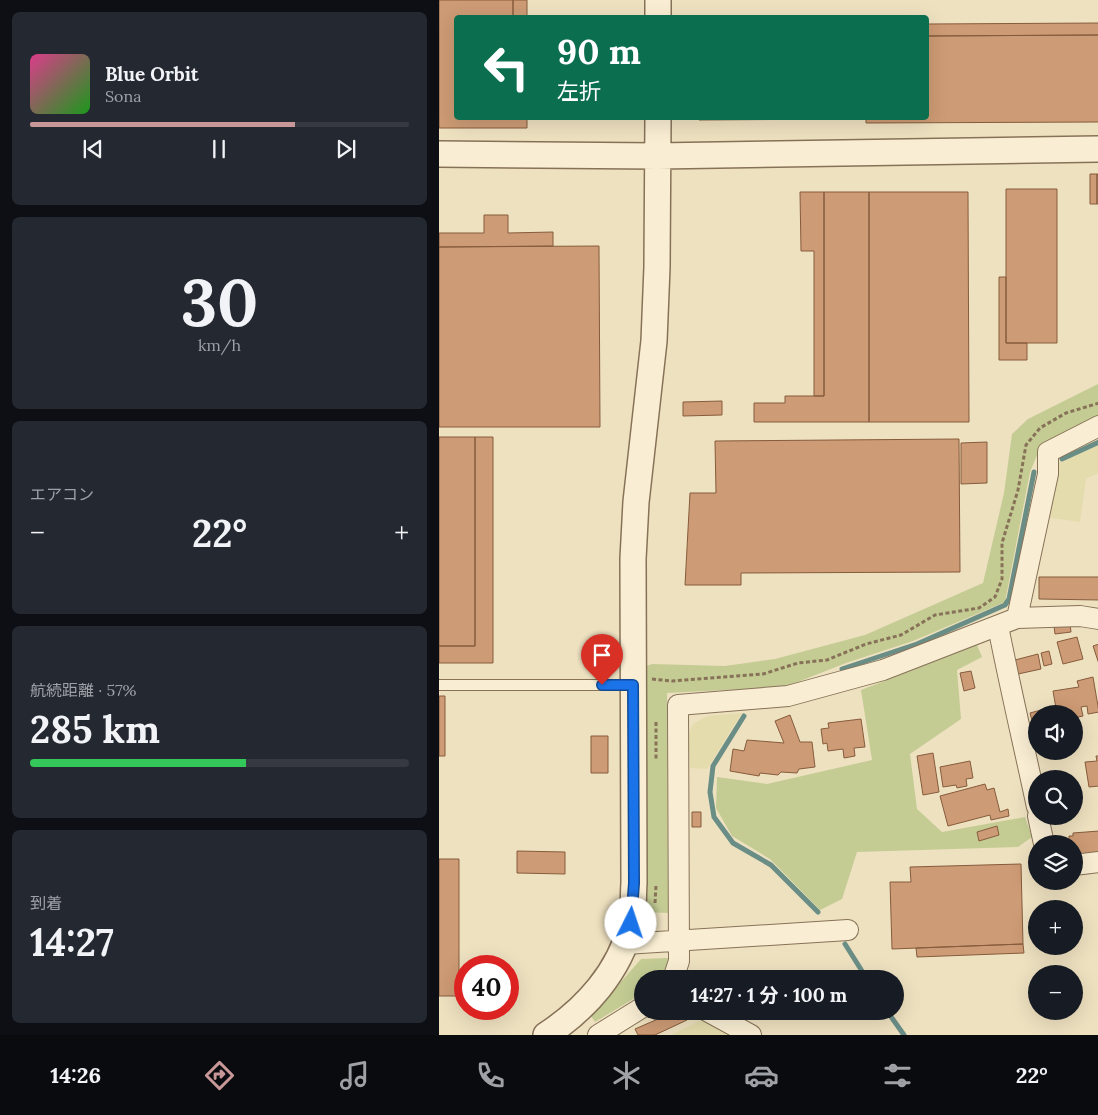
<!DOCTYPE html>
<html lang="ja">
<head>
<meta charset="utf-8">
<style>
  :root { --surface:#171b24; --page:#242831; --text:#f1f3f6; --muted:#9ea1a6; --line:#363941; --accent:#c89899 }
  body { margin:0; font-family:Lora,"Noto Sans JP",serif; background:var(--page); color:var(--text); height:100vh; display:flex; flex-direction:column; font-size:19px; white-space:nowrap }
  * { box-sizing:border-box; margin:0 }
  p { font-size:16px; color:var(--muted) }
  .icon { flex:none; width:28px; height:28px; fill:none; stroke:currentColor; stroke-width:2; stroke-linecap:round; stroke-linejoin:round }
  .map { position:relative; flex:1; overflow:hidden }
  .sheet { display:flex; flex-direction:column; gap:12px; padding:12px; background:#0d0f14; width:439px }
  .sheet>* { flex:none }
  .banner { position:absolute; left:15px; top:15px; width:475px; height:105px; border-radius:5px; box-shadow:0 5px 20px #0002; background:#0b6e4f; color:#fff; overflow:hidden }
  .tools { position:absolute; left:589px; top:705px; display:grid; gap:10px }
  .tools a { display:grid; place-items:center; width:55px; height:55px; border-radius:50%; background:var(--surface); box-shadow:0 5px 20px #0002; font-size:25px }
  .speed { position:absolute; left:15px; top:955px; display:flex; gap:10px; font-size:25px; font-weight:700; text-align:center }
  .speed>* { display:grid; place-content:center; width:65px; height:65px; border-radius:50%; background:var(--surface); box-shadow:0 5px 20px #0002; line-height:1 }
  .speed .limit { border:8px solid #d22; background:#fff; color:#111 }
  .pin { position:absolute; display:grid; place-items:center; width:42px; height:42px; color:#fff; margin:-51px -21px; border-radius:50% 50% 50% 0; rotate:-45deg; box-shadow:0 0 5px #0007 }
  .pin .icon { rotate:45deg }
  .me { position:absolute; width:55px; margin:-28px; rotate:4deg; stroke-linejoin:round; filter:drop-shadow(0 0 4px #0008) }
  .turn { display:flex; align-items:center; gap:18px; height:105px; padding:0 20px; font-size:22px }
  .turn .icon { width:65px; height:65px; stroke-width:2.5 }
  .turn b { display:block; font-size:35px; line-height:42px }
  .big { font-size:38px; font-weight:700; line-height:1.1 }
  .sheet .tile { flex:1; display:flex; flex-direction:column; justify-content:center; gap:8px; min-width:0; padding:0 18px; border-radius:8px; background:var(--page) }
  .sheet .dial { align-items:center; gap:0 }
  .dial b { font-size:65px; line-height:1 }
  .song { display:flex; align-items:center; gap:15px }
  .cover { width:60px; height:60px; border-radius:8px; background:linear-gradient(135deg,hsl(330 70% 55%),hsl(120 70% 35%)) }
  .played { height:5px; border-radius:2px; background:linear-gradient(90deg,var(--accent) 70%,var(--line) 70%) }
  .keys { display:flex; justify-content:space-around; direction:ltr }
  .heat { display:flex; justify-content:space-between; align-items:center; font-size:28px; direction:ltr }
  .charge { height:8px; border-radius:4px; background:linear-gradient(90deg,#34c759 57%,var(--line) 0) }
  .trip { position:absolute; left:195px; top:970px; width:270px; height:50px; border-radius:25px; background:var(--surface); box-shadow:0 5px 20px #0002; font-weight:700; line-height:50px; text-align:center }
  .menu { display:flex; height:80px; justify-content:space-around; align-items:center; background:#090b0e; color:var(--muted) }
  .menu .icon { width:35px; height:35px }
  .menu .selected { color:var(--accent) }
  .menu b { font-size:22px; color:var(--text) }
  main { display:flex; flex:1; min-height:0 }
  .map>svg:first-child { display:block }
  .farmland { fill:#e4dcad }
  .green { fill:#c4cc94 }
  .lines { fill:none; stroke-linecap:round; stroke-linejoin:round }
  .stream { stroke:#6a8e86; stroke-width:5 }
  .building { fill:#cd9b75; stroke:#865c3d }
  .service-casing { stroke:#877258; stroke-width:12 }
  .minor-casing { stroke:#877258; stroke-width:22 }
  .tertiary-casing { stroke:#877258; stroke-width:28 }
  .path { stroke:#877258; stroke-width:3; stroke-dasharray:4 2.5; stroke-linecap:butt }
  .service { stroke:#f9eed3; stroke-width:10 }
  .minor { stroke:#f9eed3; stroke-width:20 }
  .tertiary { stroke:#f9eed3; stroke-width:25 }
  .route-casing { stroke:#114b97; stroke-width:12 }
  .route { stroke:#1a73e8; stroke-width:9 }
</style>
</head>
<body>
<main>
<section class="sheet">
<div class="tile">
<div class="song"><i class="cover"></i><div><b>Blue Orbit</b><p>Sona</p></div></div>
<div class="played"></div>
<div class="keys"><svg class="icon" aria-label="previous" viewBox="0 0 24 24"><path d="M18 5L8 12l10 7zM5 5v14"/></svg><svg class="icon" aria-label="pause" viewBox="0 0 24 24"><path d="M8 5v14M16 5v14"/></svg><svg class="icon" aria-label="next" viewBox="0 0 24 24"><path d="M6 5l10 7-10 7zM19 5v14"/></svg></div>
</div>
<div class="tile dial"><b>30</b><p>km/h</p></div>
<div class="tile"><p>エアコン</p>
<div class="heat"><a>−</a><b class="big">22°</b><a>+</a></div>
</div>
<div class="tile"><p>航続距離 · 57%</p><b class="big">285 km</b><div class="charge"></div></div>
<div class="tile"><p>到着</p><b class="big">14:27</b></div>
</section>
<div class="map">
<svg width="660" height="1035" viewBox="0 0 660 1035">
  <rect width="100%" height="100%" fill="#eee1c0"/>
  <path class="farmland" d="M659 444V473L647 479 641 522 606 517 618 464Z
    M303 713 268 769 251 768 249 734 254 724 268 716Z
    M264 1019 292 1035H232Z"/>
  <path class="green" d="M659 384V419L601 448 591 472 566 602 474 641 407 663 346 687 228 693 229 913 206 912 204 667 213 664 286 666 336 659 426 635 544 583 565 493 573 434 589 419Z
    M538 645 543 657 518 670 522 719 471 754 478 809 503 832 586 817 593 837 579 847 418 852 403 899 381 910 331 859 293 836 277 808 278 777 328 784 433 760 422 690Z
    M229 958 227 979H204V993L156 1022 152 1016 202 959Z"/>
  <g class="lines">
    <path class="stream" d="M623 459 660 442
      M403 669 478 644 566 605 570 599 595 472
      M305 716 274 766 271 792 275 817 294 843 332 865 379 912
      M406 944 428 979
      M448 1011 465 1035"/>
  </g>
  <path class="building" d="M0 0H74V18H18V118H88V128H0Z
    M74 0H88V18H74Z
    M660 23V35L488 36V24Z
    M660 35V122L427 123V118H488V36Z
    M260 118H408V119L260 120Z
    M651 174H658V204H651Z
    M658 174H660V204H658Z
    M567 189H618V343H567Z
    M361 192H385V396H375V251H362Z
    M385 192H430V422H315V403H346V396H385Z
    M430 192H529L530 422H430Z
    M45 215H69V233L114 232V246L0 247V233H45Z
    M160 246 161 427H0V247Z
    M560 277H567V343H588V360H560Z
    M283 401V415L244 416V402Z
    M0 437H36V646H0Z
    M36 437H54V663H0V646H36Z
    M520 439 521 572 302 573V585H246L251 493H277L276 441Z
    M548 442V483L522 484V443Z
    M600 577H660V600L600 599Z
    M631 624 632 632 616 634 615 626Z
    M638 637 644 659 624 664 618 642Z
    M660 644V664L654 646Z
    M610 651 613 664 605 666 602 653Z
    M599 654 602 669 579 674 576 660Z
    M532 671 536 688 525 691 521 673Z
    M654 677 660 712 649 714 648 706 642 707 644 716 635 718V714H618L614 691 640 687 638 681Z
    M0 696H6V756H0Z
    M609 708 611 714H598V727L595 728 591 713Z
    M351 715 361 742H373L376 767 360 769 358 773 342 772 339 775 321 773 320 776 291 771 294 749 305 751 308 740 345 743 336 721Z
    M422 719 426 747 415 748 416 756 405 758 404 749 389 751 388 743 384 744 382 729 390 728 389 723Z
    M152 736H169V773H152Z
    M494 753 500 792 484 795 478 756Z
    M657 756H660V786L650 787 646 762 658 761Z
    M531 761 534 778 527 779 528 786 518 788 517 785 504 787 501 767Z
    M623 774V779H605V778Z
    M546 784 548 790 555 788 561 812 569 809 570 816 552 820 551 815 509 826 501 796Z
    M253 812H262V827H253Z
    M558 826 560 835 540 841 538 832Z
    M660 831V854L635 855V844H630V836H634V833Z
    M78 851 126 852V874L78 873Z
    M0 859H20V996H0Z
    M582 864 584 944 453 949 451 882H472L471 867Z
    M584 944 585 953 478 957 477 948Z
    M235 1012 239 1020 246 1017 248 1020 216 1035H199L196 1029Z"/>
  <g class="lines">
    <defs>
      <path id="service" d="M0 685H194"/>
      <path id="minor" d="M578 618 609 474V452L660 426
        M559 626C571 687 585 746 598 807
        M599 816 605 844
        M635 865 660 862
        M186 944 409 930
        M234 979 240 961 239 705 349 696 444 670 578 618 641 616 660 619
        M268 1011 312 1035
        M159 1035 204 1007"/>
      <path id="tertiary" d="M219 0V18
        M0 154 219 156 660 149
        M107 1035C147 1009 180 972 192 925 195 912 194 896 195 883L194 559 197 502 215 341 218 267 219 118"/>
    </defs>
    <use href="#service" class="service-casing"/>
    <use href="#minor" class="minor-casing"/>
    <use href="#tertiary" class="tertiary-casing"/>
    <path class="path" d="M213 679 233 681 324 674 359 663 388 660 427 644 462 635 496 615 540 608 556 597 563 579V543L579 490 587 445 601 428 627 413 660 403
      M217 722V761
      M216 903 217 885"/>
    <use href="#service" class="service"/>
    <use href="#minor" class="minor"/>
    <use href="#tertiary" class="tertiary"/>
  </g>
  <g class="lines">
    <defs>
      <path id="route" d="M163 685H194L195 883 192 923"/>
    </defs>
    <use href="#route" class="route-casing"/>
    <use href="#route" class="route"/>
  </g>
</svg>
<div class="tools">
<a><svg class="icon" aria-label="sound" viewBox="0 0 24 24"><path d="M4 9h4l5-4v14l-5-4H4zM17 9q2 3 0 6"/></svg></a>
<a><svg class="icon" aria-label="search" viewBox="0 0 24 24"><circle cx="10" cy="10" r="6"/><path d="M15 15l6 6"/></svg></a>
<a><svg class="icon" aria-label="layers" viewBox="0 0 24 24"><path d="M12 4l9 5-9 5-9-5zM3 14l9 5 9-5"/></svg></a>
<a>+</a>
<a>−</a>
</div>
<div class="speed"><div class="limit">40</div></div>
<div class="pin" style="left:163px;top:685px;background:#d93025"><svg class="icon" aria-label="arrive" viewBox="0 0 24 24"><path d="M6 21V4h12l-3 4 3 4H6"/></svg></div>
<svg class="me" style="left:192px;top:923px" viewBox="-20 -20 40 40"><circle r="19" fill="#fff"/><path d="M0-13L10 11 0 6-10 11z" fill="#1a73e8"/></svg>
<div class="trip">14:27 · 1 分 · 100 m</div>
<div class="banner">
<div class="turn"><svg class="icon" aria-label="left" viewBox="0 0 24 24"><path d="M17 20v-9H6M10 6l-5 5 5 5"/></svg><div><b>90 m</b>左折</div></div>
</div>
</div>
</main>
<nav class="menu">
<b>14:26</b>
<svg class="icon selected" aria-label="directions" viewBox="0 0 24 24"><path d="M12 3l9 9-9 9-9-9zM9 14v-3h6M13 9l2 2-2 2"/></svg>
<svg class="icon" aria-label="music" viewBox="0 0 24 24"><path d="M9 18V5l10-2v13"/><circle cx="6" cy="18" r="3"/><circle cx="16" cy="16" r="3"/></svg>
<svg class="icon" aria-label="phone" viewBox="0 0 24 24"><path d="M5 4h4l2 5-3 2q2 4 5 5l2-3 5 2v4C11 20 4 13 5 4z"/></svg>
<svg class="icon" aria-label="climate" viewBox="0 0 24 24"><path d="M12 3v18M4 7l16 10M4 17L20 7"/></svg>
<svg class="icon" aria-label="car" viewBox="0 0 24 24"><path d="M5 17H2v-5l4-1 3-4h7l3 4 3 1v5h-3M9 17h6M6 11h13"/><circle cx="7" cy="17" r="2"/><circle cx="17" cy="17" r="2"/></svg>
<svg class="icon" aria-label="filters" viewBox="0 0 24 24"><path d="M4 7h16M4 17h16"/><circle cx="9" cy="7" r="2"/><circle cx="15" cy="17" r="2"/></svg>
<b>22°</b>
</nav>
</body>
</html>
